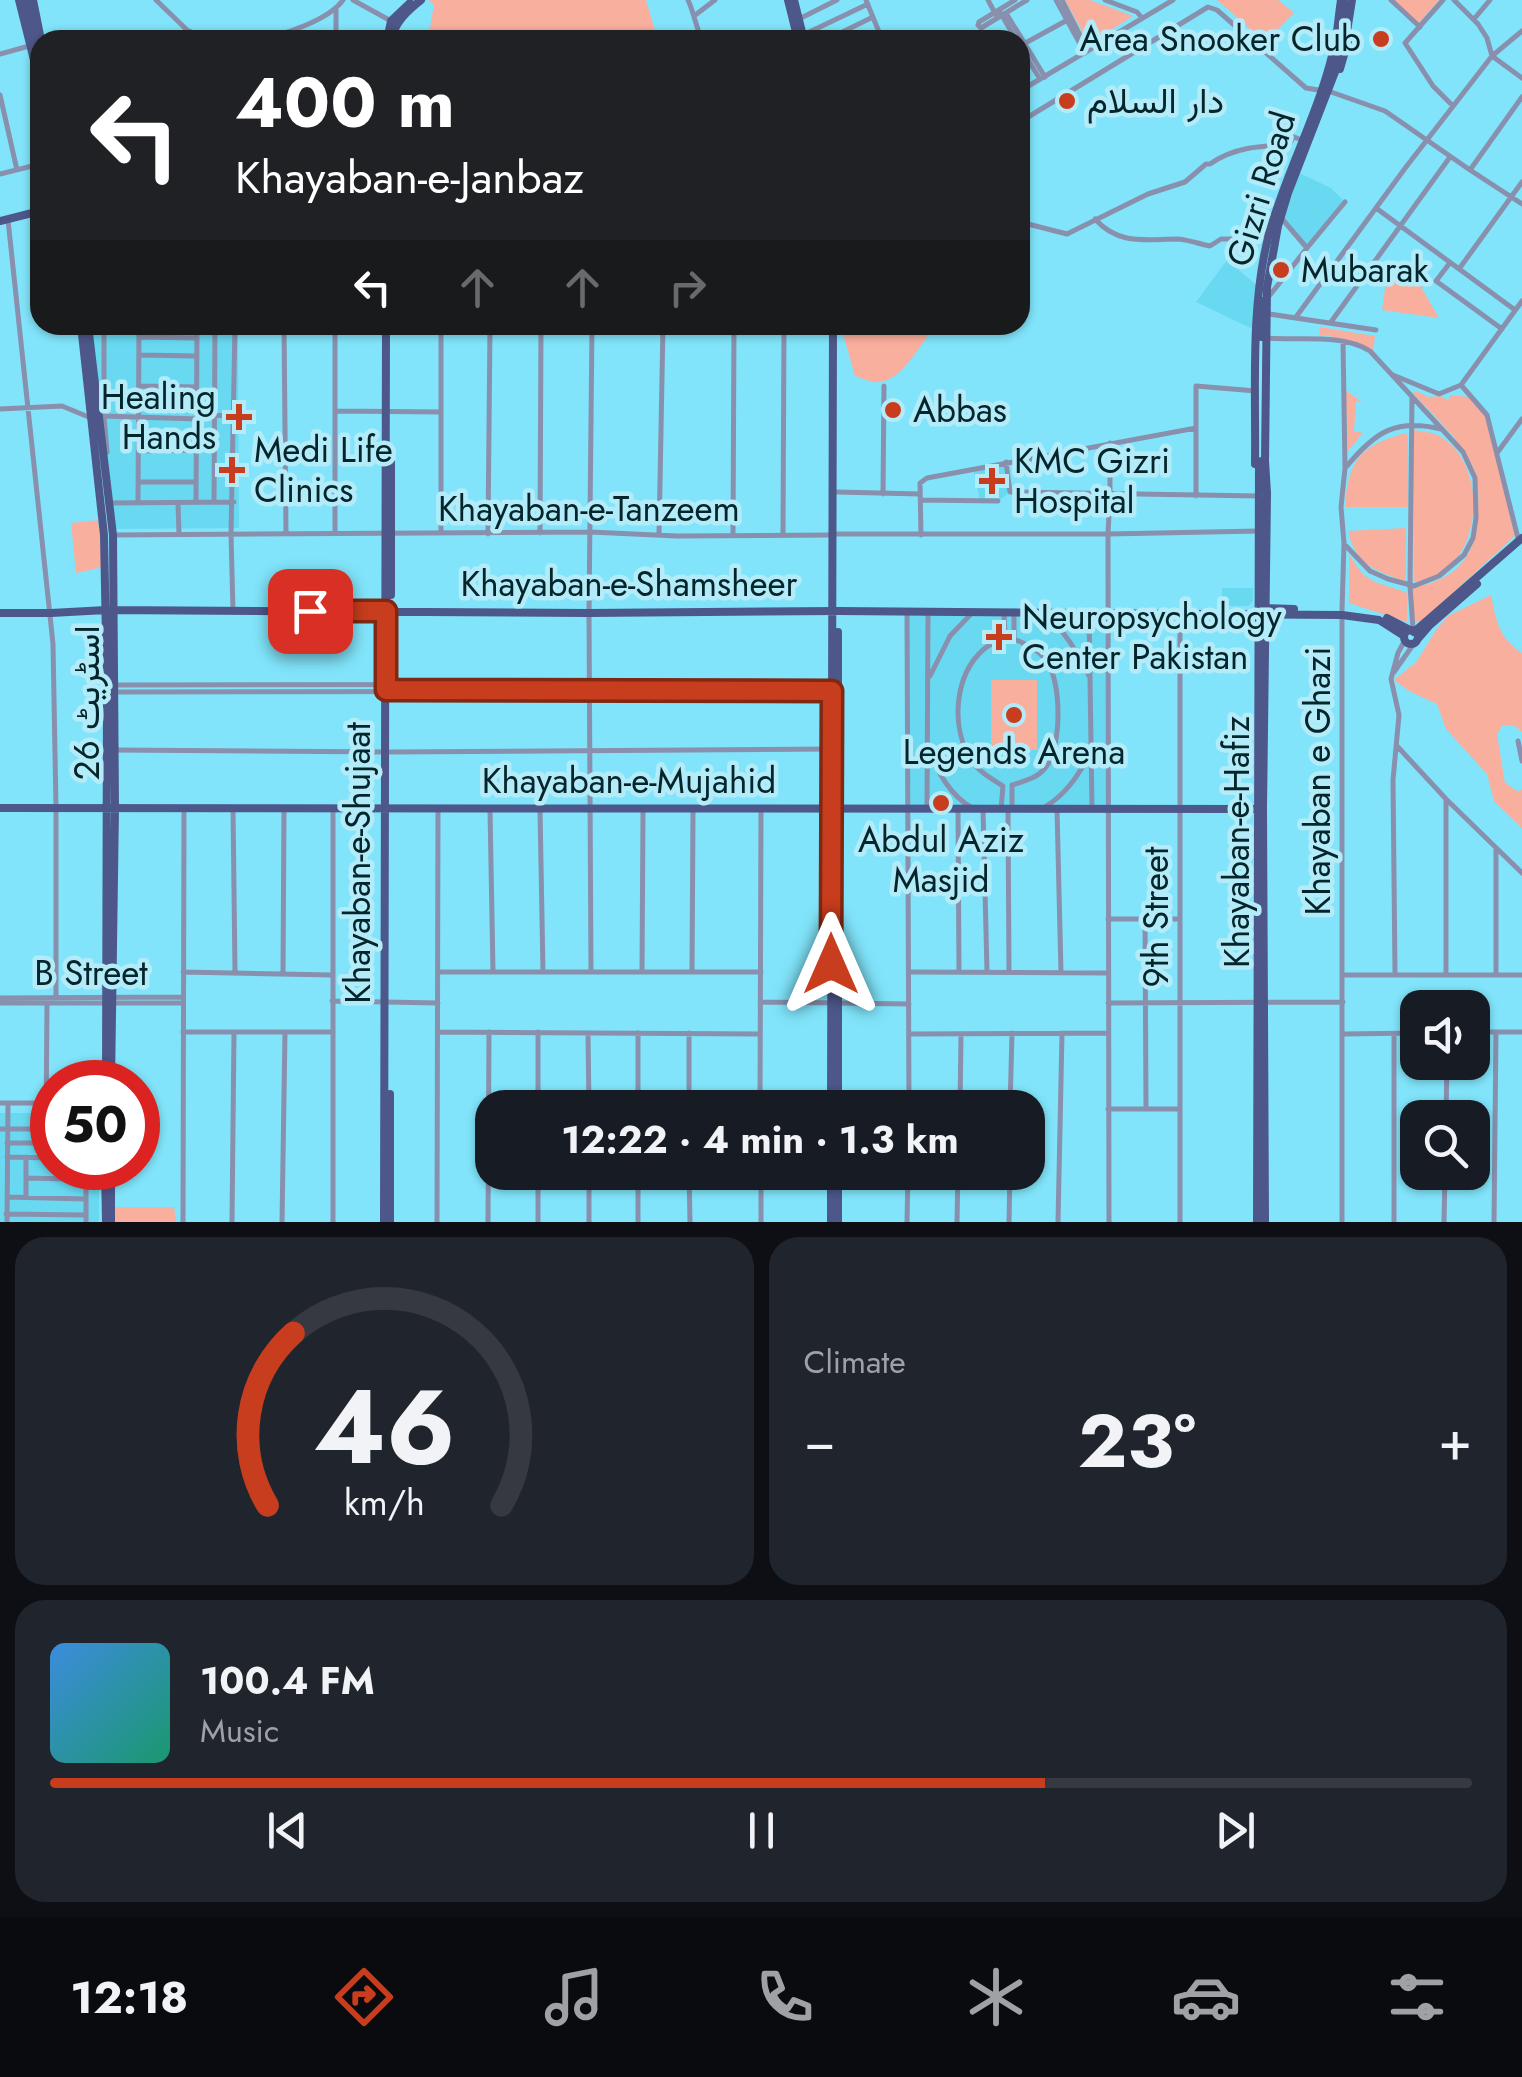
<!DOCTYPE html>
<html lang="en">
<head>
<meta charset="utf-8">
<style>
  :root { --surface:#171b24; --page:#20242c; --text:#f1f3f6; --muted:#9ea1a6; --line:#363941; --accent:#c73d1d }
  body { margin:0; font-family:Jost,Vazirmatn,sans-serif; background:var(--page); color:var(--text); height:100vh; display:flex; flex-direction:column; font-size:38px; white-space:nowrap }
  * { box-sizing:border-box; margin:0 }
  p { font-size:32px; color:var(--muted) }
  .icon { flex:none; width:55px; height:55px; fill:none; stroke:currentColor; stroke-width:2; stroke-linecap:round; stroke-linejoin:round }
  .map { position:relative; height:1222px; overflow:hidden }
  .panel { display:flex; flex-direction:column; gap:15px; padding:15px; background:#0d0f14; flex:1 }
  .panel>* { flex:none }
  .hud { position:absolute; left:30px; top:30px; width:1000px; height:305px; border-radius:30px; box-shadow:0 2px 8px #0004; background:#202124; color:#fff; overflow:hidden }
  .buttons { position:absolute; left:1400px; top:990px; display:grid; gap:20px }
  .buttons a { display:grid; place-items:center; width:90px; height:90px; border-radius:20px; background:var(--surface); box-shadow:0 2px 8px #0004; font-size:50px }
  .speed { position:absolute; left:30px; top:1060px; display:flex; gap:20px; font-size:50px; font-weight:700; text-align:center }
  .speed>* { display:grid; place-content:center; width:130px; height:130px; border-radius:50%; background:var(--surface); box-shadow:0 2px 8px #0004; line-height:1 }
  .speed .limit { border:15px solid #d22; background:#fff; color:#111 }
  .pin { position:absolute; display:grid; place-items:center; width:85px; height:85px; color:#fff; margin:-42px; border-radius:20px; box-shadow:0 5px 15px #0006 }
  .me { position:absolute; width:110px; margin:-55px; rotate:0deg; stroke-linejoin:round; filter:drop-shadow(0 0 8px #0008) }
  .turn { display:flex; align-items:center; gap:35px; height:210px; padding:0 40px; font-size:45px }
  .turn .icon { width:130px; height:130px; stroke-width:2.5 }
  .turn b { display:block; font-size:70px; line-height:85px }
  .lanes { display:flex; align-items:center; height:95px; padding:0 40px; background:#0003; justify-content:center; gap:50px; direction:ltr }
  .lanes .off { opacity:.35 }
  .big { font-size:75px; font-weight:700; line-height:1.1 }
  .panel .widget { flex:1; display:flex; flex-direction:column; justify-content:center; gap:15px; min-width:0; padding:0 35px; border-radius:30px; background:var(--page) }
  .panel .dial { align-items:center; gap:0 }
  .dial svg { height:260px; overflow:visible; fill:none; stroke:var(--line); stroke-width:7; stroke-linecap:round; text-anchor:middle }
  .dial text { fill:var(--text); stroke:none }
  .song { display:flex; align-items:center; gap:30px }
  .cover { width:120px; height:120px; border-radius:15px; background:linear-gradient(135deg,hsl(210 70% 55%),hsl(160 70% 35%)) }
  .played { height:10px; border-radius:5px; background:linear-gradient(90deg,var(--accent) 70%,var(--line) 70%) }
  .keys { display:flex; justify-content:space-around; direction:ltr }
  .heat { display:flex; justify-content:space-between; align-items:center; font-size:55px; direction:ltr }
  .panel .tiles { flex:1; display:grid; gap:15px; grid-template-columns:1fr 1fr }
  .widget:last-child { grid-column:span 2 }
  .trip { position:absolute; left:475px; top:1090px; width:570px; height:100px; border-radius:30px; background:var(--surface); box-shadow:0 2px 8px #0004; font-weight:700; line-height:100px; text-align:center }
  .menu { display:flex; height:160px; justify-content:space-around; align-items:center; background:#090b0e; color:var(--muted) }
  .menu .icon { width:70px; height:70px }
  .menu .current { color:var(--accent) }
  .menu b { font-size:45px; color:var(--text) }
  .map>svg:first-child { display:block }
  .built { fill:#68d9f1 }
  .green { fill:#f9af9d }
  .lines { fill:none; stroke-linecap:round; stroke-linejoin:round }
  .minor { stroke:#8890ad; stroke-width:5 }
  .major { stroke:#4d5789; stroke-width:8 }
  .major-bridge { stroke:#4d5789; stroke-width:8 }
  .route-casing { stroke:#812813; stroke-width:25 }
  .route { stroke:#c73d1d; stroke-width:18 }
  .poi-dot { fill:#c73d1d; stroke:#b4ebf8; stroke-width:4 }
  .labels { text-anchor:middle; stroke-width:9; stroke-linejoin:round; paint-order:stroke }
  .poi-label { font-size:35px; fill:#04252b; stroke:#b4ebf8; text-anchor:start }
  .street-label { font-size:35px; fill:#04252b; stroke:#b4ebf8 }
</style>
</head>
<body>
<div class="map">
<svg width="1522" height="1222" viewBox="0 0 1522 1222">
  <rect width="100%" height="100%" fill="#81e4fa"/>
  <path class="built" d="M1299 173 1331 188 1345 202 1307 248 1283 220Z
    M1227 260 1260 288 1257 331 1196 302Z
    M89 325H238L239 528 114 529Z
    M1006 462 1010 492 998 501 980 500 973 469Z
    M1222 588H1253V601L1248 606H1222Z
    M907 613H1108L1110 809H908Z
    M0 1113H52V1168H99V1222H0Z"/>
  <path class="green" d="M428 0H646L656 34 648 38V40H428L434 4Z
    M1065 0H1090L1133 16 1089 44Z
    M1217 0H1278L1293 12V14L1265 42Z
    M1394 0H1439L1418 24Z
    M1388 267 1412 271 1439 318 1382 310Z
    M848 325H920L928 336C916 351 901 380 879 382 871 383 862 378 855 376L842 330Z
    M1320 327 1375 336 1373 353C1354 341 1340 337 1319 335Z
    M1345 390 1361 401 1356 402 1354 431 1363 433 1348 451Z
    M1416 391 1429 397 1440 396 1448 400 1451 395 1468 397 1485 416 1498 461 1515 536 1421 622H1414L1412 588C1462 578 1478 553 1478 504 1479 491 1478 477 1472 465 1468 458 1460 448 1454 440L1455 438 1413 393Z
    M1414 430C1425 432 1435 432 1444 439 1492 472 1481 577 1414 582Z
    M1406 433 1408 439V507H1345C1348 461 1360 445 1406 433Z
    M98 520 103 567 76 573 71 523Z
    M1406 528V582C1376 570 1356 566 1348 531Z
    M1349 554C1368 587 1376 580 1407 593V622L1349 603Z
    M1491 595C1496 620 1499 639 1522 653V732C1515 725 1511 724 1502 726L1497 734 1505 783 1519 792 1522 789V828L1494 801 1487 774 1446 729 1437 704 1409 691 1394 680 1417 661 1436 630 1448 616Z
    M991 680H1037V750L991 749Z
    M111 1207H174L176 1222H112Z"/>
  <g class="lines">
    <path class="minor" d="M156 0 187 30 207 40
      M353 0 391 21
      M688 0C694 13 696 27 702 40
      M988 0 996 15
      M1056 0 1085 53
      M1062 0 1088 51
      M1105 0 1137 12 1142 18
      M1391 0 1420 27
      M1443 0 1405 43 1433 86 1453 106
      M1454 0 1478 24 1487 38 1492 56 1522 78
      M336 10V40
      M1000 12 1016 40
      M1006 13 1045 77
      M694 16 715 0
      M799 19 837 0
      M1474 19 1490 0
      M981 28 1027 0
      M981 28 978 25 979 22 1015 0
      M803 35 868 4
      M177 40 187 30
      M257 40C282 35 328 21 343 0
      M780 40 796 33
      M826 40 873 17
      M862 40 879 32 866 0
      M1020 46 1071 18
      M1020 47 1040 79
      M0 54 29 46
      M1020 91 1173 0
      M0 95 17 170
      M1020 122 1208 7 1217 10 1306 88 1331 92 1385 111 1470 170 1522 204
      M1470 170 1522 97
      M0 174 40 164
      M1376 208 1515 310
      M1095 219C1119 246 1147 239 1178 239 1189 240 1200 244 1210 246L1221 239H1238L1254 231 1269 235
      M8 220 53 644 56 808V1003
      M1020 222 1067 234 1148 194 1185 182 1206 164H1210C1234 147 1260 146 1288 145L1294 137 1302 140
      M1307 248 1345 202
      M1449 264 1436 281 1502 329
      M1459 269 1522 182
      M1270 295 1307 248 1283 220
      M1269 314 1376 330
      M1296 317 1406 167 1492 56 1522 31
      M1331 322 1450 157
      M104 325V416L107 452
      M284 325 286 533
      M441 325V533
      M139 337 197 338
      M1266 338C1299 341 1341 333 1370 351L1463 452 1475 478 1476 518 1473 538 1464 555 1439 576 1414 586 1388 579 1370 571 1346 546
      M139 355 196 356
      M1393 375 1439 394 1461 385 1522 301
      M1461 385 1487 415 1519 542
      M140 386 197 387
      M1412 397 1410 586 1413 629
      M0 409 62 406 91 418
      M335 411 441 412
      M103 416 197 419 202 415 234 416
      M139 451 196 450
      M1497 453 1522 419
      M1006 462 1010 492 1259 496
      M1347 466C1375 432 1396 418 1441 429
      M139 482H196
      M837 492 920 494
      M883 494 884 386
      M1196 496V386L1256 391
      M920 500 998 501
      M196 502 197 325
      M214 502 215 325
      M109 503 234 502
      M138 503 139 325
      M178 503 179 534
      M335 532V325
      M540 533 541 325
      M488 534 490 325
      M837 534H1108L1259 531
      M112 535 590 532 677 536 831 535
      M659 535 663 325
      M733 535 734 325
      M783 535 784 325
      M921 535 920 483 927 478 1196 428
      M233 611 231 534 235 325
      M907 613 909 1108
      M1043 613C1065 630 1077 652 1089 676
      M1089 613 1092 809
      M1180 615V1222
      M1394 672 1415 642
      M930 676 950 636 972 613
      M115 685 832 684
      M115 692 832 691
      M1518 741 1522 761
      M1397 746 1446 799 1522 873
      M929 749C936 771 952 797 971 807
      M114 750 391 752 832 749
      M1045 807C1066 794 1077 777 1089 756
      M233 808 235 973
      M927 809 928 613
      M958 809 959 972
      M983 809 987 972
      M1001 809 1003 786C992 779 979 772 972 761 950 728 954 675 984 649 990 644 998 641 1005 638L1004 613
      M1008 809 1009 971
      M1012 809V785C1025 781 1038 778 1046 767 1062 746 1062 681 1046 660 1038 649 1026 644 1014 639V613
      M1057 809 1061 973
      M490 810 493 972
      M540 810 543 972
      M1108 919H1180
      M1145 919 1146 1109
      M183 972 332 975
      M438 972H761
      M591 972 589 613 592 325
      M642 972 643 810
      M692 972 693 810
      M911 972 1108 973
      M1395 973 1393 780 1399 715 1391 679 1398 653 1405 640
      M1446 973V799
      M283 974 284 808
      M1496 974V849
      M1343 975H1522
      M0 998 182 997
      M332 1001 438 1003
      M760 1002 909 1004
      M0 1003H182
      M1108 1003 1343 1002
      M183 1032H333
      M438 1032 760 1034
      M1472 1032H1522
      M588 1033 589 1108
      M638 1033V1108
      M689 1033V1108
      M910 1034 1108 1033
      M1343 1034 1418 1033
      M0 1103H46
      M538 1108V1032
      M760 1108 761 808
      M960 1108 961 1034
      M1010 1108 1012 1033
      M1108 1109H1180
      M1446 1118 1447 1062
      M0 1129H52
      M46 1129 47 1003
      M7 1143H52
      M7 1157 52 1158
      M26 1157V1197
      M86 1168V1222
      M589 1172V1222
      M638 1172V1222
      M689 1172 690 1222
      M761 1172V1222
      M86 1177H108
      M26 1178 67 1179 69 1168
      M7 1197 86 1199
      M6 1214 85 1215
      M7 1222 8 1103
      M183 1222 184 808
      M232 1222 234 1032
      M282 1222 285 1032
      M333 1222V808
      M437 1222 438 808
      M488 1222 489 1032
      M538 1222V1172
      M907 1222 908 1172
      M957 1222 958 1172
      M1009 1222 1010 1172
      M1058 1222 1062 1033
      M1109 1222C1108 993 1110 764 1108 534L1110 495V443
      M1342 1222V610L1344 543 1341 507 1345 468 1343 341
      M1394 1222V1034
      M1444 1222 1445 1172
      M1494 1222 1496 1032"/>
    <path class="major" d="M19 0 34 60
      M25 0 40 74
      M33 0 41 40
      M788 0 798 40
      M794 0 804 40
      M387 40 391 21 410 3
      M391 40C395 22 407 11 421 0
      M1340 69 1350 34
      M0 221 40 211
      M81 325 104 535 107 691 106 1082
      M88 325 113 535 115 808 111 1082
      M391 459V595
      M1265 461 1267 493 1263 809 1265 1222
      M1255 464C1256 390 1250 306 1269 234 1287 168 1323 106 1336 38 1338 26 1339 13 1341 0
      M1263 608 1294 609
      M0 613H51L106 610 589 613 838 611 1342 615 1379 620 1404 636
      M1387 618 1412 631
      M1404 637a7 7 0 1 1 14 0a7 7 0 1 1-14 0Z
      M838 632V1108
      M1414 632 1522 538
      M1417 640 1430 625 1477 584
      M0 808 1263 809
      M831 1108 833 325
      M105 1168 106 1222
      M831 1172V1222
      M838 1172V1222
      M111 1222V1168
      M384 1222 386 325
      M390 1222V1094
      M1257 1222 1259 461"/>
    <path class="major-bridge" d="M1335 59 1346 4
      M1261 337 1262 301
      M1265 461 1267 287 1278 226 1288 193 1335 72 1346 38 1352 0"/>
  </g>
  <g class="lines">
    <defs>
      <path id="route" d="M310 611H386V690L832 691 831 964"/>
    </defs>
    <use href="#route" class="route-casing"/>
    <use href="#route" class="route"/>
  </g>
  <g class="poi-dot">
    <circle cx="1381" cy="39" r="10"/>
    <circle cx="1067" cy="101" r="10"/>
    <circle cx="1281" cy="270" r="10"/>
    <circle cx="893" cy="410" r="10"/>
    <path d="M234 402h10v10h10v10h-10v10h-10v-10h-10v-10h10z"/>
    <path d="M227 455h10v10h10v10h-10v10h-10v-10h-10v-10h10z"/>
    <path d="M987 466h10v10h10v10h-10v10h-10v-10h-10v-10h10z"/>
    <path d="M994 622h10v10h10v10h-10v10h-10v-10h-10v-10h10z"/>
    <circle cx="1014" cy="715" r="10"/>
    <circle cx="941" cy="803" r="10"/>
  </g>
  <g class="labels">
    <g class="poi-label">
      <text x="1361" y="51" text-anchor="end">Area Snooker Club</text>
      <text x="1087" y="113">دار السلام</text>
      <text x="1301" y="282">Mubarak</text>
      <text x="216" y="409" text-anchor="end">Healing<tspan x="216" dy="40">Hands</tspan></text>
      <text x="913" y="422">Abbas</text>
      <text x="254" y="462">Medi Life<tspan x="254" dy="40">Clinics</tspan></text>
      <text x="1014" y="473">KMC Gizri<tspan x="1014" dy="40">Hospital</tspan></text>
      <text x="1022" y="629">Neuropsychology<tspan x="1022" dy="40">Center Pakistan</tspan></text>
      <text x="1014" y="764" text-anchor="middle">Legends Arena</text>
      <text x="941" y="852" text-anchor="middle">Abdul Aziz<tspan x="941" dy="40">Masjid</tspan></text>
    </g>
    <g class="street-label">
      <text transform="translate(1261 189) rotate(-73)" y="12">Gizri Road</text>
      <text x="589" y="521">Khayaban-e-Tanzeem</text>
      <text x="629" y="596">Khayaban-e-Shamsheer</text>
      <text transform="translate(87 703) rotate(-90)" y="12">اسٹریٹ 26</text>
      <text x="629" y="793">Khayaban-e-Mujahid</text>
      <text transform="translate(1318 781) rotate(-90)" y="12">Khayaban e Ghazi</text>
      <text transform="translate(1237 842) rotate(-90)" y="12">Khayaban-e-Hafiz</text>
      <text transform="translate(358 863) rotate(-90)" y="12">Khayaban-e-Shujaat</text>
      <text transform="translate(1156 917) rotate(-90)" y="12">9th Street</text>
      <text x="91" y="985">B Street</text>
    </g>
  </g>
</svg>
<div class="buttons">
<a><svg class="icon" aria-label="sound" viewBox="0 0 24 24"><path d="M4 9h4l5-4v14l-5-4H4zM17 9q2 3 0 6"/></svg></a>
<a><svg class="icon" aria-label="search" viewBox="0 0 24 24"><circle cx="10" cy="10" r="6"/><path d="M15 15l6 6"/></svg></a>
</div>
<div class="speed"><div class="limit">50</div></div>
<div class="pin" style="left:310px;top:611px;background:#d93025"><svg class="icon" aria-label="arrive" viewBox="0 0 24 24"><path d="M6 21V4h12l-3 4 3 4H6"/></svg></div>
<svg class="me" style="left:831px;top:964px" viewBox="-20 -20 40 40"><path d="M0-17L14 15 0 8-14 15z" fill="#c73d1d" stroke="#fff" stroke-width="4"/></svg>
<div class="trip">12:22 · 4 min · 1.3 km</div>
<div class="hud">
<div class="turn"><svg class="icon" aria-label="left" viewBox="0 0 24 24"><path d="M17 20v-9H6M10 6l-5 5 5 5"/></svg><div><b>400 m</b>Khayaban-e-Janbaz</div></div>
<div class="lanes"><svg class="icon" aria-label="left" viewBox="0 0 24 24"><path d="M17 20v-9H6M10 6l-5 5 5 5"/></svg><svg class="icon off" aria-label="ahead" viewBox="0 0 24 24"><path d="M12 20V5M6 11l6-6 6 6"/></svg><svg class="icon off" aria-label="ahead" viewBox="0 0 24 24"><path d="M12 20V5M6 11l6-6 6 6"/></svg><svg class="icon off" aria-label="right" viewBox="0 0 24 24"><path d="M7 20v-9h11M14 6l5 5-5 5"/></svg></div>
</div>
</div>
<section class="panel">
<div class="tiles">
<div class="widget dial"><svg viewBox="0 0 100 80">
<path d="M14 69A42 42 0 1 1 86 69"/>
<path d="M14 69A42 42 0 0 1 22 16" stroke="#c73d1d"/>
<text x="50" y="56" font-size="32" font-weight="700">46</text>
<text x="50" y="72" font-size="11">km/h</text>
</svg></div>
<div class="widget"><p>Climate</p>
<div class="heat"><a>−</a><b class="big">23°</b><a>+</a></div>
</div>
<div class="widget">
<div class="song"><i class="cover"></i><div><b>100.4 FM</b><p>Music</p></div></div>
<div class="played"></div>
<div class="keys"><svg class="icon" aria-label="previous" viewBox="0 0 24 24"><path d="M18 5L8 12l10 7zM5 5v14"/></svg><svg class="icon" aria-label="pause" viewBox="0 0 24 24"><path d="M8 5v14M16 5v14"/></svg><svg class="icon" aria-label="next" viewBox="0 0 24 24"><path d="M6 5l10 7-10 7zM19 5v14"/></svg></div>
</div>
</div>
</section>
<nav class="menu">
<b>12:18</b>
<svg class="icon current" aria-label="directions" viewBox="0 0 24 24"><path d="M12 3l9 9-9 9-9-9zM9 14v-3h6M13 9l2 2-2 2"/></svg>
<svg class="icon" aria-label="music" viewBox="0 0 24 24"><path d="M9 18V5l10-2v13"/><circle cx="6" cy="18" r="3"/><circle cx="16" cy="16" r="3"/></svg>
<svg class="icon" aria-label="phone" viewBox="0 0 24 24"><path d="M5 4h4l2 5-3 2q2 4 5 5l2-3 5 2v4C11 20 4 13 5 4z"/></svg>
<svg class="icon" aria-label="climate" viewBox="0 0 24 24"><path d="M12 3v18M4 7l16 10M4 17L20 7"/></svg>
<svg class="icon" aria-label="car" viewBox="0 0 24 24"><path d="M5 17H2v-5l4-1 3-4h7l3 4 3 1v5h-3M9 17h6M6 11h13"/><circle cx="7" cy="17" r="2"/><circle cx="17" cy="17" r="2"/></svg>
<svg class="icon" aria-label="filters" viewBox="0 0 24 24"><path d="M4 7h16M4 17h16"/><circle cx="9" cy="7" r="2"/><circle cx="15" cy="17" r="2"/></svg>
</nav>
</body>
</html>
